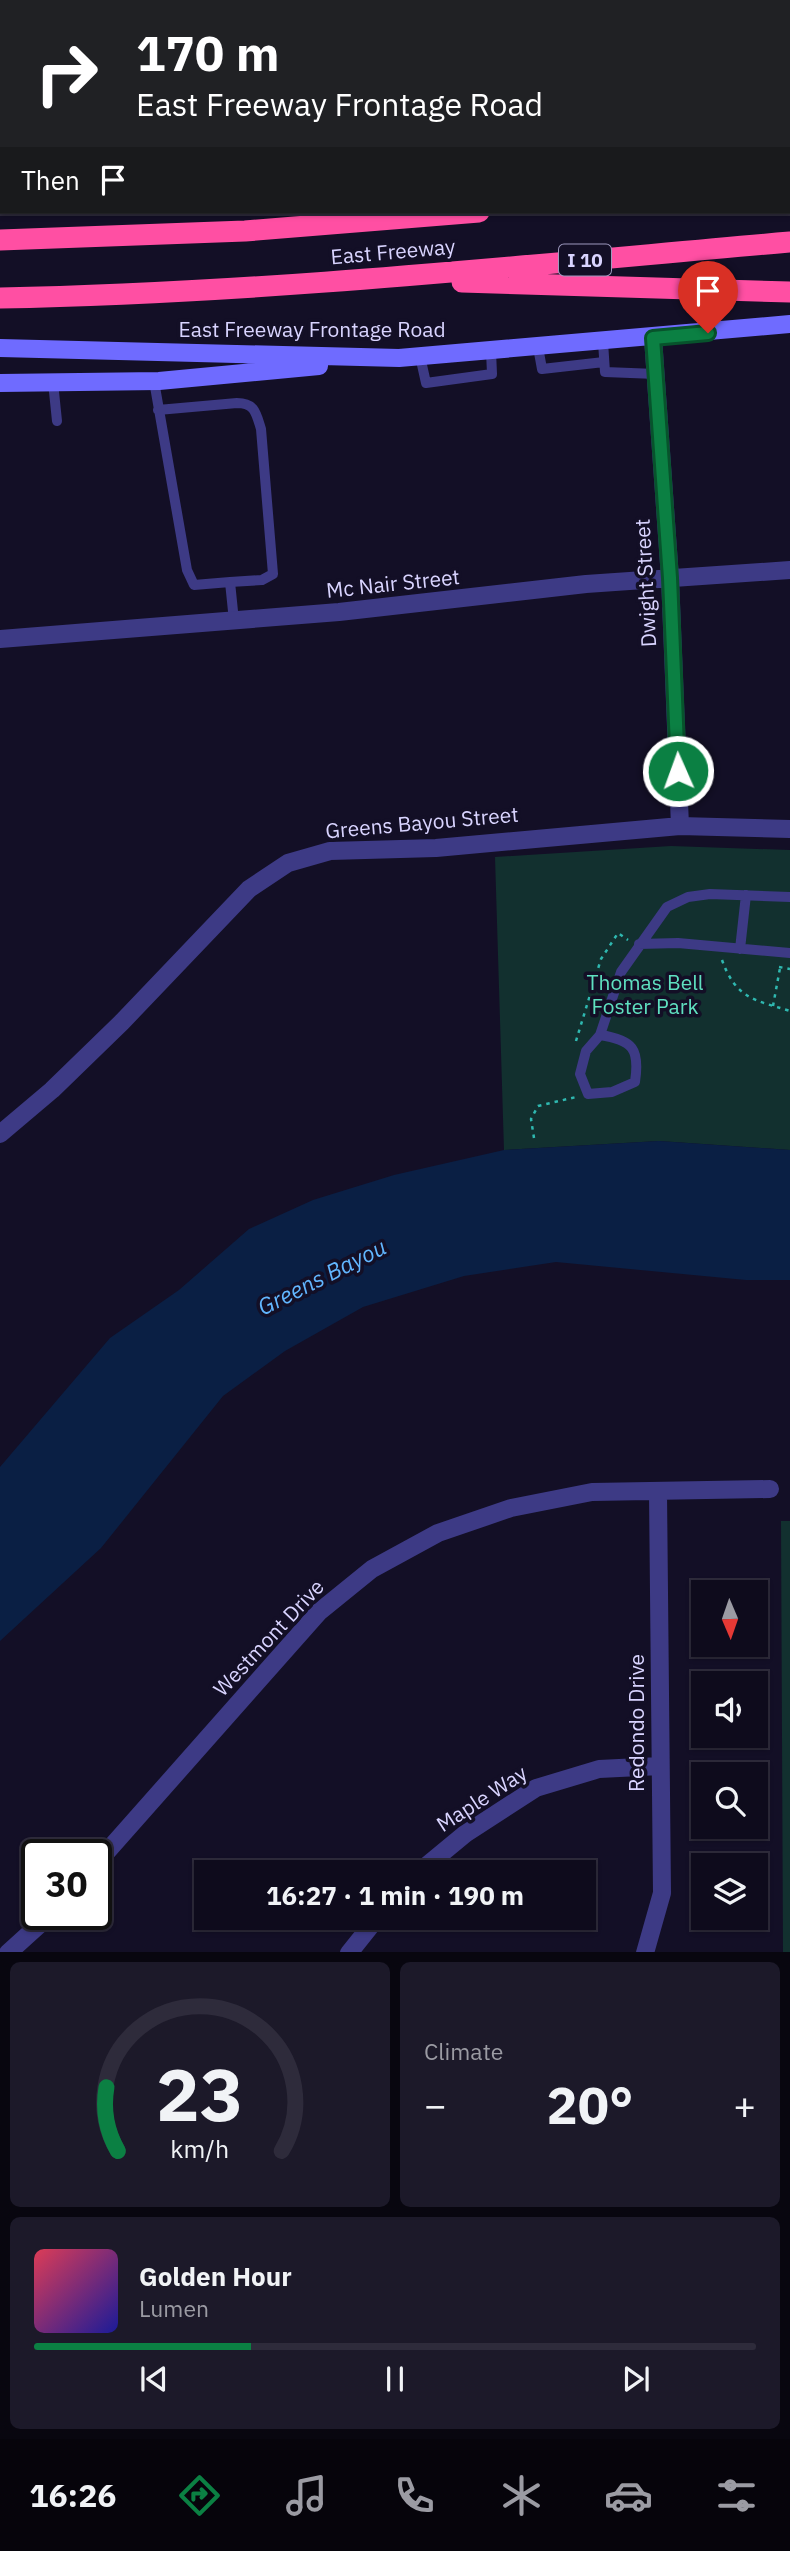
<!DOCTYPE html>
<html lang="en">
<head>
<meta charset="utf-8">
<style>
  :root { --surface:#0e0b1c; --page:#1c1929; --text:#f1f3f6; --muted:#9b9ba3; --line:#2e2b3b; --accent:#0b8043 }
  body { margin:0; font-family:"IBM Plex Sans",sans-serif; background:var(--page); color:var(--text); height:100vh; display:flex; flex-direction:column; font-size:26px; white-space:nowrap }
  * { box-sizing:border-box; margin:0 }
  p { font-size:23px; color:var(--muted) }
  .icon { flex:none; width:38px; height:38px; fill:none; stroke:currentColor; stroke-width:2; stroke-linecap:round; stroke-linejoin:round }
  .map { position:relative; height:1952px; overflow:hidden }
  .sheet { display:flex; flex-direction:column; gap:10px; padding:10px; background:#08060f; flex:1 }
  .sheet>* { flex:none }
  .top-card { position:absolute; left:0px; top:0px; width:791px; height:214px; box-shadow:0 2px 5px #0004,0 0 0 2px var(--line); background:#202124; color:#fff; overflow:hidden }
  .needle { width:46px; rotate:178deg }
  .fabs { position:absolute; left:691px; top:1580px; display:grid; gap:14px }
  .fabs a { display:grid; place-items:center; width:77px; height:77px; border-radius:0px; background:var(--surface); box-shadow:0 2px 5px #0004,0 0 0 2px var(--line); font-size:35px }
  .speed { position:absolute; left:21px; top:1839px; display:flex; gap:14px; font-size:35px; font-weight:700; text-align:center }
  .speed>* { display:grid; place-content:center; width:91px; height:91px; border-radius:50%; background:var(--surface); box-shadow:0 2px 5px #0004,0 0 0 2px var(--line); line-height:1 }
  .speed .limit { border:4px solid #111; border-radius:10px; background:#fff; color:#111 }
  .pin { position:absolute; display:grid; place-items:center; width:60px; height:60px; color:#fff; margin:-72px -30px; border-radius:50% 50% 50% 0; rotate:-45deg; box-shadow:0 0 7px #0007 }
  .pin .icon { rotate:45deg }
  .me { position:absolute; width:77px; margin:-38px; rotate:358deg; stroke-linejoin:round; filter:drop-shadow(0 0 5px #0008) }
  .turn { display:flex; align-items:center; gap:24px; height:147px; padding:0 21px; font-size:32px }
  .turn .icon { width:91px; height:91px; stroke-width:2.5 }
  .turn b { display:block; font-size:49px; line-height:60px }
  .then { display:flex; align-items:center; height:66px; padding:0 21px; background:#0003; gap:14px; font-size:26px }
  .big { font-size:52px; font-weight:700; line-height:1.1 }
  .sheet .tile { flex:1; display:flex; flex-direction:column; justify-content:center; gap:10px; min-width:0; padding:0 24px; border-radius:10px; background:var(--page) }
  .sheet .dial { align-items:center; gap:0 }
  .dial svg { height:182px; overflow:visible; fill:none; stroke:var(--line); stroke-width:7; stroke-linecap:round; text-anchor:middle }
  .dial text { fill:var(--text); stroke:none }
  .song { display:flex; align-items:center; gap:21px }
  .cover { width:84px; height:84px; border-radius:10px; background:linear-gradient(135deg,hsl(350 70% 55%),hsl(240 70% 35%)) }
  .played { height:7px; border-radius:4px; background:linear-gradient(90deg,var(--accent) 30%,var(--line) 30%) }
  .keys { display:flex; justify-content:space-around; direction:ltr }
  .heat { display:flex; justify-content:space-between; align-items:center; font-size:38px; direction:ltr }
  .sheet .tiles { flex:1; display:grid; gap:10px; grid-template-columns:1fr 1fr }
  .tile:last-child { grid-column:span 2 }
  .trip { position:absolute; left:194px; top:1860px; width:402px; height:70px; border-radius:0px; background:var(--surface); box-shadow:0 2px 5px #0004,0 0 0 2px var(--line); font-weight:700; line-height:70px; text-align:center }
  .dock { display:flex; height:112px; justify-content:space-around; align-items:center; background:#06040b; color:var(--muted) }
  .dock .icon { width:49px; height:49px }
  .dock .current { color:var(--accent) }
  .dock b { font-size:32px; color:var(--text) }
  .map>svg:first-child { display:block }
  .green { fill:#12302f }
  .water { fill:#0a1f44 }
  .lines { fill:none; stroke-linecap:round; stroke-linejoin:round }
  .path { stroke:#2fb8b0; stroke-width:2.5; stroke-dasharray:3.5 5; stroke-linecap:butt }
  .lane { stroke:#3d3a85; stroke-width:10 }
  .street { stroke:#3d3a85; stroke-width:18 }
  .secondary { stroke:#6f6bff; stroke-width:18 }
  .highway { stroke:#ff4fa3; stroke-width:21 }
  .route-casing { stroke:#07532c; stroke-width:18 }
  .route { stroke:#0b8043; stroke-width:12 }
  .labels { text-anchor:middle; stroke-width:7; stroke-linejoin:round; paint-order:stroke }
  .shield { fill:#130f26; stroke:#9e99be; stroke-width:2 }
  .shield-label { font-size:19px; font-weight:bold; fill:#d9d4ff }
  .street-label { font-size:21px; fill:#d9d4ff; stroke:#130f26 }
  .park-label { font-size:21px; fill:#5fe0c0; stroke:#130f26 }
  .water-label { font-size:23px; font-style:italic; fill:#62b6ff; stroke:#130f26 }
</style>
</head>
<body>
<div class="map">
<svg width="790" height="1953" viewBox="0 0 790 1953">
  <rect width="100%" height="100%" fill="#130f26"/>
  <path class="green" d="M671 846 790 850V1150L659 1141 504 1150 495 857Z
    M781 1521H790V1953L783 1952Z"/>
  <path class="water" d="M659 1141 790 1150V1280H746L556 1262 464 1276 363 1307 285 1351 223 1396 101 1548 0 1641V1467L110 1338 179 1290 249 1229 313 1200 394 1175 504 1150Z"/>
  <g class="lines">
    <path class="path" d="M722 960C736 999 755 1000 790 1011
      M779 967 790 969
      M773 1006 780 968
      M576 1041 601 959 618 933 628 940
      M534 1138 531 1119 538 1106 576 1097"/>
    <path class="lane" d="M83 0V2
      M285 0V2
      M372 0V2
      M603 342 605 372 656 374
      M538 347 542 369 604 362
      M420 356 426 383 492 374 491 351
      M154 381 187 570 194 585 230 582 234 621
      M53 382 57 421
      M158 410 237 403C255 403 256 413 261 429L273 574 262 580 230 582
      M639 944 678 943 790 953
      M740 949 746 895
      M600 1035C633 1040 640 1049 635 1082L612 1092 588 1094 580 1074 586 1051 600 1035 621 972 667 907 688 897 710 894 790 897"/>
    <path class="street" d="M631 0V2
      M653 338 670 578 680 826
      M0 639 339 612 586 584 790 570
      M0 1134 52 1090 122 1022 249 889 288 863 330 851 436 848 680 826 790 829
      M96 1864 319 1612 372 1569 438 1533 511 1508 592 1492 770 1489
      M419 1872 465 1834 536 1788 599 1769 660 1766
      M8 1953 51 1914
      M349 1953 377 1918
      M645 1953 662 1893 658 1492"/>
    <path class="secondary" d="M789 102H790
      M0 160H2
      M0 191H2
      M0 348 399 358 790 324
      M0 383 159 381 319 366"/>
    <path class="highway" d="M789 141H790
      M789 184H790
      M0 240 245 231 479 212
      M462 282 790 292
      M0 298C264 293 527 265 790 242"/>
  </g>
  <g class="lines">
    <defs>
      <path id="route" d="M678 771 670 578 653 338 708 333"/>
    </defs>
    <use href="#route" class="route-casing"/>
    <use href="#route" class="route"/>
  </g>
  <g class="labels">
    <rect class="shield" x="559" y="244.5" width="52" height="31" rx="5"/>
    <g class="shield-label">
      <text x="585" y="267">I 10</text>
    </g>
    <g class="street-label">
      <text transform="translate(393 252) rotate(-5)" y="7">East Freeway</text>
      <text x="312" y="337">East Freeway Frontage Road</text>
      <text transform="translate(646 583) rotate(-93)" y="7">Dwight Street</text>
      <text transform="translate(393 584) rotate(-6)" y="7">Mc Nair Street</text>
      <text transform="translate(422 823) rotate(-5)" y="7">Greens Bayou Street</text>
      <text transform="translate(269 1638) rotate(-47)" y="7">Westmont Drive</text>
      <text transform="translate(637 1723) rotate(-90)" y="7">Redondo Drive</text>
      <text transform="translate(482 1799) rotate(-33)" y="7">Maple Way</text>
    </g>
    <g class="park-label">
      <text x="645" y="990">Thomas Bell<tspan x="645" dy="24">Foster Park</tspan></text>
    </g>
    <g class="water-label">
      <text transform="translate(322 1277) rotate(-27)" y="8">Greens Bayou</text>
    </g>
  </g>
</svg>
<div class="fabs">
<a><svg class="needle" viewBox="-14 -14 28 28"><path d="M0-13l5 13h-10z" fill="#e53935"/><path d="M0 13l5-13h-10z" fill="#9b9ba3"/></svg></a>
<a><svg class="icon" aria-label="sound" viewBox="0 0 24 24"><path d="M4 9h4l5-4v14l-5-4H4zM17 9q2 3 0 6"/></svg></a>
<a><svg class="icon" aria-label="search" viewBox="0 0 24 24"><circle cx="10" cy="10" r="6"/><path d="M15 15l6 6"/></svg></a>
<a><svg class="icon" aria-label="layers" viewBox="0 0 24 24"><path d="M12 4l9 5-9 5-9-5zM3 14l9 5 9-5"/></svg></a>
</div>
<div class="speed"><div class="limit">30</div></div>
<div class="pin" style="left:708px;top:333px;background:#d93025"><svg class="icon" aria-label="arrive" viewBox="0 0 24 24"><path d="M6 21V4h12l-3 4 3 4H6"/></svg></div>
<svg class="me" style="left:678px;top:771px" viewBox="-20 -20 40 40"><circle r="17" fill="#0b8043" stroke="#fff" stroke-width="3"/><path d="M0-11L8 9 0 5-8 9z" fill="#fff"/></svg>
<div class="trip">16:27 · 1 min · 190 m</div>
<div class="top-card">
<div class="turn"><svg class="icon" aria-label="right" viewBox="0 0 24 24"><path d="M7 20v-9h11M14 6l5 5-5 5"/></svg><div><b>170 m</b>East Freeway Frontage Road</div></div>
<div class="then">Then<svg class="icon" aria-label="arrive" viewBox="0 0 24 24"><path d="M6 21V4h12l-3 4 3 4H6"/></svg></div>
</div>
</div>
<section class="sheet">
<div class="tiles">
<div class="tile dial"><svg viewBox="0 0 100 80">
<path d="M14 69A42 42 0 1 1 86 69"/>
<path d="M14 69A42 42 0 0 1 9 41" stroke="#0b8043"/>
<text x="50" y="56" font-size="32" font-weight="700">23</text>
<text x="50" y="72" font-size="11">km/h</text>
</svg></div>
<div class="tile"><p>Climate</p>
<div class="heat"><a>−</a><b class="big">20°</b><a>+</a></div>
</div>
<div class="tile">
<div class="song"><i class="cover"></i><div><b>Golden Hour</b><p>Lumen</p></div></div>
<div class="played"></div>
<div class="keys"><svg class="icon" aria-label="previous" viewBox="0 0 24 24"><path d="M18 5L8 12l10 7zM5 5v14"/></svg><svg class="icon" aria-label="pause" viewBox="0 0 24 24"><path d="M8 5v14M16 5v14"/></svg><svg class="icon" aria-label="next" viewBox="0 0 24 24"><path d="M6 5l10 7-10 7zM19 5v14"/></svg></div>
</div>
</div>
</section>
<nav class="dock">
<b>16:26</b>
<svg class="icon current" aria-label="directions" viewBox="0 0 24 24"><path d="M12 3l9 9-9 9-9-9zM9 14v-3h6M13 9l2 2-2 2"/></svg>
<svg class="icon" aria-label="music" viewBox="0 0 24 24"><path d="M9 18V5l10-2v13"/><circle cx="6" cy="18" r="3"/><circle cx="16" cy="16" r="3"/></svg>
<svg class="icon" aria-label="phone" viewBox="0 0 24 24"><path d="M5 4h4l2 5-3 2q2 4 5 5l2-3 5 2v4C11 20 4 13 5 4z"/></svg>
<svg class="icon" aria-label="climate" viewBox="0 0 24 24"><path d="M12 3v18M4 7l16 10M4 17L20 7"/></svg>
<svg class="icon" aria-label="car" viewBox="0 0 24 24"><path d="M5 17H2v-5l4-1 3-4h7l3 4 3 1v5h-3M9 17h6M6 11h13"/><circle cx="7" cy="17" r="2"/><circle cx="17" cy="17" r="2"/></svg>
<svg class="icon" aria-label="filters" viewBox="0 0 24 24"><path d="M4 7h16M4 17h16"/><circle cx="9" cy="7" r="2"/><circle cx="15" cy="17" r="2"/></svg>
</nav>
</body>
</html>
